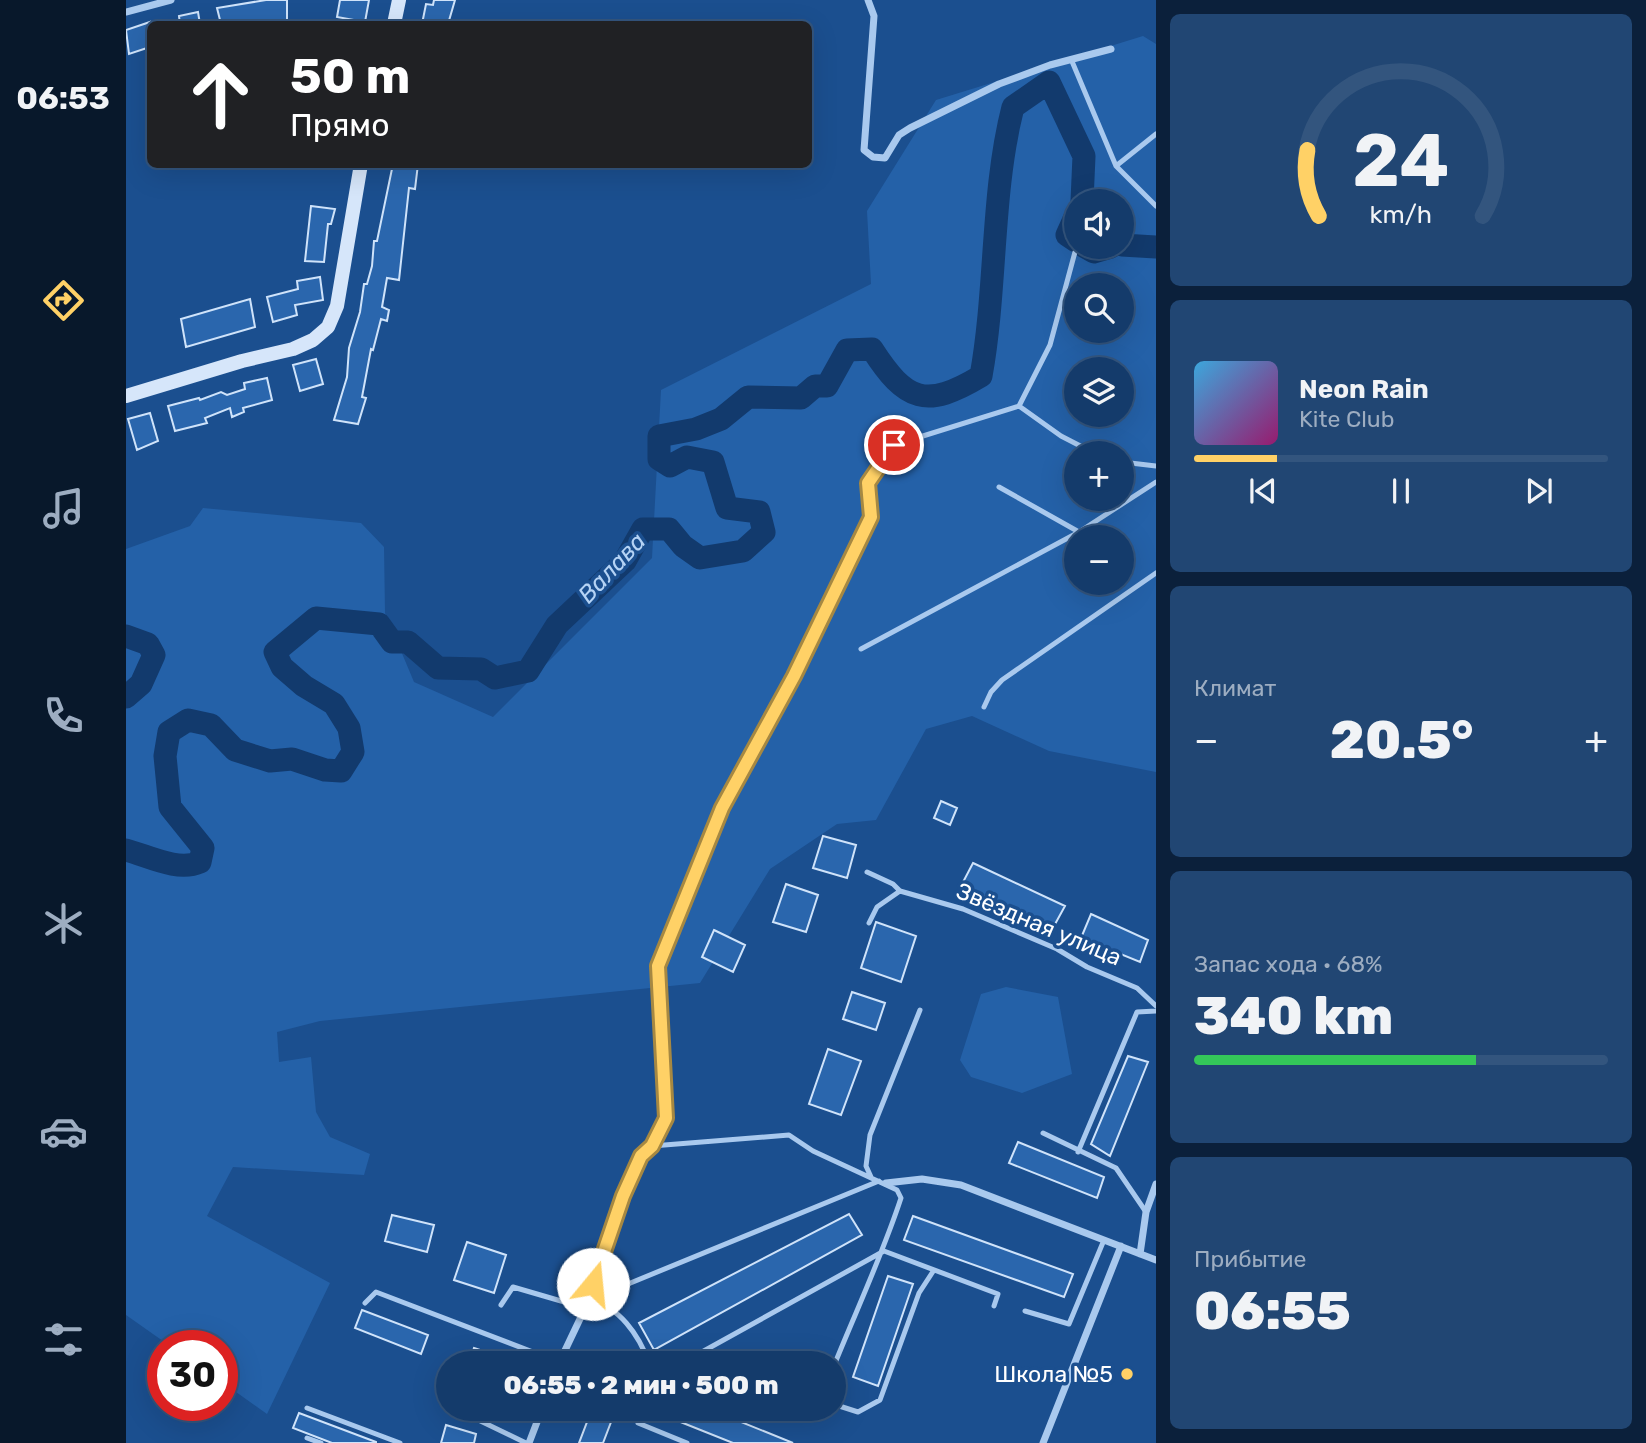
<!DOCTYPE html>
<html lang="ru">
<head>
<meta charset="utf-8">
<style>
  :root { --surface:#143b6b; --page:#214673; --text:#f1f3f6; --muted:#9dadc1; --line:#33557e; --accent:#ffd166 }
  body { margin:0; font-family:Rubik,sans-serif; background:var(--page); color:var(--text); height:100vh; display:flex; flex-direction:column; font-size:26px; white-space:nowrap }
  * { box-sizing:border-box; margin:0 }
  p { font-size:23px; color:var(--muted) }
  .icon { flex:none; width:38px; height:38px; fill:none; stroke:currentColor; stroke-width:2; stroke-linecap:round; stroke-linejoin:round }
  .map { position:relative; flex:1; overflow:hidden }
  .sheet { display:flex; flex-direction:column; gap:14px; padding:14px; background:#0b203b; width:490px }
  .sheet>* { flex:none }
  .banner { position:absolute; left:21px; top:21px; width:665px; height:147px; border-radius:10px; box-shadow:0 7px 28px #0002,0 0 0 2px var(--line); background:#202124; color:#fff; overflow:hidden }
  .fabs { position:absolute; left:938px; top:189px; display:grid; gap:14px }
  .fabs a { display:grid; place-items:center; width:70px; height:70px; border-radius:50%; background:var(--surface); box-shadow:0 7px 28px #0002,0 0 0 2px var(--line); font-size:35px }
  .speed { position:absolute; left:21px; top:1330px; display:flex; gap:14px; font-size:35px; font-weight:700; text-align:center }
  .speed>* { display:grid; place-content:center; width:91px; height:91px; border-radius:50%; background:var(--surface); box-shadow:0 7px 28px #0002,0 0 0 2px var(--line); line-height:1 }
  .speed .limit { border:10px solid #d22; background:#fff; color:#111 }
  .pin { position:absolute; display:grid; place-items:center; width:60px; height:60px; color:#fff; margin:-30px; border:4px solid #fff; border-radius:50%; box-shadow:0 2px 7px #0007 }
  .me { position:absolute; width:77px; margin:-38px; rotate:17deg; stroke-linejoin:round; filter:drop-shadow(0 0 5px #0008) }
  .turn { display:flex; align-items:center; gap:24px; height:147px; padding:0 28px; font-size:32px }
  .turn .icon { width:91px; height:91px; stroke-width:2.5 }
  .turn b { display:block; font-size:49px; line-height:60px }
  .big { font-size:52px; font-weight:800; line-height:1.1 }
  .sheet .tile { flex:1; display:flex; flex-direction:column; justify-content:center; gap:10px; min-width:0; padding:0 24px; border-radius:10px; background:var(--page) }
  .sheet .dial { align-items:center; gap:0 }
  .dial svg { height:182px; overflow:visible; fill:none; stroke:var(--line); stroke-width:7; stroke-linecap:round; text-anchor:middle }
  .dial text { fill:var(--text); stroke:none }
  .song { display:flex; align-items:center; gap:21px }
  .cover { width:84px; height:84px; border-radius:10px; background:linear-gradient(135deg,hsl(200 70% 55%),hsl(320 70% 35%)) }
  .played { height:7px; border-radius:4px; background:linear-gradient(90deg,var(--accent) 20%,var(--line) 20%) }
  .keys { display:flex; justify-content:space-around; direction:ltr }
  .heat { display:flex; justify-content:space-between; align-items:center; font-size:38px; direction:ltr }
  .charge { height:10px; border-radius:5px; background:linear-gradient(90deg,#34c759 68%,var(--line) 0) }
  .trip { position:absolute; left:310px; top:1351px; width:410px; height:70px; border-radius:35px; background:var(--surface); box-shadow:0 7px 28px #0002,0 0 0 2px var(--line); font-weight:800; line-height:70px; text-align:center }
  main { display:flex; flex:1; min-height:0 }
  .menu { display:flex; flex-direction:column; width:126px; justify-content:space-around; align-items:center; background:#08182b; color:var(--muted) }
  .menu .icon { width:49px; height:49px }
  .menu .on { color:var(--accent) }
  .menu b { font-size:32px; color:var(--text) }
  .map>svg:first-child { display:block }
  .green { fill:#2461a8; fill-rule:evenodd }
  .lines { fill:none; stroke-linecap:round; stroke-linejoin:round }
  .river { stroke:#123a6d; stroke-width:23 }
  .building { fill:#2a66ad; stroke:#cfe3fa; stroke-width:2 }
  .service { stroke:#a9c9ee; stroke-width:5 }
  .minor { stroke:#a9c9ee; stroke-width:7 }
  .secondary { stroke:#d6e6fa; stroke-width:14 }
  .route-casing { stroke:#a68842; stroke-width:18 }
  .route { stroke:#ffd166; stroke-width:12 }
  .poi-dot { fill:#ffd166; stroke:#1b4f8f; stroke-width:2.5 }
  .labels { text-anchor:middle; stroke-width:7; stroke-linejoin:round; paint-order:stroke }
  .street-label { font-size:23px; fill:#fff; stroke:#1b4f8f }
  .poi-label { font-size:23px; fill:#fff; stroke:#1b4f8f; text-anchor:end }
  .water-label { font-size:24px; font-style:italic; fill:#b5d3f5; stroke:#1b4f8f }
</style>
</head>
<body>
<main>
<nav class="menu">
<b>06:53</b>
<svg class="icon on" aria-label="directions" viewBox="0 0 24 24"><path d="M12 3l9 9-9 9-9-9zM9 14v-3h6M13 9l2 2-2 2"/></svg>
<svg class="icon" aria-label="music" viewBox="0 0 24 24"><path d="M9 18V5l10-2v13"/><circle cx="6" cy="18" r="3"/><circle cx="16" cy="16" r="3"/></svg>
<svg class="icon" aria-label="phone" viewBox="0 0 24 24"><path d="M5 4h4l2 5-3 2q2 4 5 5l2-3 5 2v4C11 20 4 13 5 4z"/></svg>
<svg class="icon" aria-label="climate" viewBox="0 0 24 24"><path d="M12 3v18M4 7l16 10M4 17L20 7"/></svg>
<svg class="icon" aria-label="car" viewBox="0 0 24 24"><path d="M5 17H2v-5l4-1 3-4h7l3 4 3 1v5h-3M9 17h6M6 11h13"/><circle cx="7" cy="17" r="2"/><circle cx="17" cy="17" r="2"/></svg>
<svg class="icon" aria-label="filters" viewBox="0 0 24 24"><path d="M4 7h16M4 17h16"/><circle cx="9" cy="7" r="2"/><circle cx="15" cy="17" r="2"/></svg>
</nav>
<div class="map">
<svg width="1030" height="1443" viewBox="0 0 1030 1443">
  <rect width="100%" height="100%" fill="#1b4f8f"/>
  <path class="green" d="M1017 36 1030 44V772L923 751 846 716 800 729 750 820 711 824 644 869 574 983 194 1021 151 1032 153 1062 185 1057 190 1112 204 1137 244 1154 238 1175 107 1167 81 1216 204 1283 141 1414 96 1382V1346H44L0 1315V549L64 526 77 508 235 523 258 547 259 613 288 682 367 717 526 558 535 390 745 284 741 211 810 100ZM950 201H996V247H950ZM950 285H996V331H950ZM950 369H996V415H950ZM950 453H996V499H950ZM950 537H996V583H950Z
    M880 987 932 997 946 1074 896 1093 845 1077 834 1060 855 994Z"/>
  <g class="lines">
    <path class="river" d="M950 215 941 235 950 241
      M996 245 1030 247
      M959 247 968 252 985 247
      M0 636 22 644 28 655 15 684 0 697
      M0 850C22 856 52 872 74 862L77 848 44 807 39 756 43 732 62 720 85 725 109 750 144 761 166 759 199 770 215 771 227 752 223 728 208 704 178 686 156 667 149 652 190 618 253 624 266 642H282L312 668 355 669 369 678 402 671 431 625 499 561 517 529H543L557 546 574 558 617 551 638 532 633 512 601 508 587 462 561 457 544 466 533 459V436L570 429 595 419 622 397 675 398 689 386H701L721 350 746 349C780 402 800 409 855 376 871 287 865 193 887 107L923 82 958 156 956 201"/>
  </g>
  <path class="building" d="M140 0H161V24H95L91 8Z
    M214 0H243L239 22 211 17Z
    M308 0H329L322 24H296L300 4 307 5Z
    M72 12 74 24H54L53 16Z
    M24 22V47L3 54 0 30Z
    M267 164H292L289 189 283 188 273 280 261 278 256 307 263 310 261 321 255 319 247 350 245 349 236 397 240 398 232 424 208 420 221 377 223 348 234 312 238 284H241L246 266 248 241H251Z
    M185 206 209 209 205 224H202L198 262 179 261Z
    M194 277 197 300 169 305 171 315 147 322 141 297 172 289 171 281Z
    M124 299 129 327 60 347 55 319Z
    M190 359 197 384 174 391 167 365Z
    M141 378 146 400 117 408 118 412 106 417 104 408 79 418 81 423 49 431 42 406 73 398 74 400 95 392 101 395 119 389 118 383Z
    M24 413 32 441 11 450 2 419Z
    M815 801 831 808 824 825 808 818Z
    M697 836 730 845 721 878 687 868Z
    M847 863 939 906 928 926 835 886Z
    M660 884 692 895 680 932 647 922Z
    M965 914 1022 940 1014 962 955 938Z
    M750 922 790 936 775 982 735 968Z
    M588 930 619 945 607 972 576 957Z
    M726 992 759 1003 750 1030 717 1019Z
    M702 1049 735 1061 715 1115 683 1104Z
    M1002 1056 1022 1062 984 1156 965 1144Z
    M892 1142 978 1177 971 1198 883 1163Z
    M723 1214 736 1235 528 1350 513 1323Z
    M266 1215 308 1225 301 1252 259 1241Z
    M787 1216 947 1274 938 1297 778 1240Z
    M341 1242 380 1255 368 1293 328 1280Z
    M762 1276 787 1284 752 1386 727 1377Z
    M236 1310 302 1335 295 1354 229 1328Z
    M348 1348 388 1361V1363H343Z
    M466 1409H490L477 1443H453Z
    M522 1409H583L667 1443H607Z
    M173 1413 250 1442V1443H206L167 1428Z
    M320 1425 350 1434 348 1443H315Z"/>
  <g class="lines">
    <path class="service" d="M945 59 990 166 1030 206
      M990 166 1030 134
      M893 406 935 436 968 453
      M996 462 1030 466
      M742 483 768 445 893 406 924 345 949 252
      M873 487 953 532
      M735 649 953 532 1030 482
      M858 707 865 692 876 680 1030 573
      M741 872 767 884 774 891 837 909 931 949 961 967 1011 988 1030 1006
      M743 923 751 907 774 891
      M917 1133 990 1168 1020 1212
      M526 1146 663 1135 687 1151 771 1190 775 1198C756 1256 730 1311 707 1368
      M952 1152 1011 1012 1030 1011
      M745 1177 740 1166 744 1135 794 1010
      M463 1300 753 1181
      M463 1300C493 1306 513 1335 523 1363
      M239 1303 250 1292 433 1362
      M375 1305 387 1287 459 1308
      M899 1311 943 1324 978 1240
      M556 1363 758 1251 872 1294 868 1306
      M707 1404 732 1412 754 1400 793 1293 808 1270
      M181 1408 274 1443
      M517 1409 512 1423 561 1443
      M342 1415 400 1443
      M181 1438 195 1443"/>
    <path class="minor" d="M742 0 748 16 738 150 747 157 759 158 773 135 784 128 873 84 924 65 985 49
      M0 12 45 0
      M760 1183 796 1179 835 1185 1030 1260
      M1014 1254 1020 1212 1030 1184
      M433 1363 463 1300 497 1196 515 1156 526 1146 540 1118 532 966 596 808 668 676 745 517 742 483
      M403 1443 416 1409
      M917 1443 995 1246"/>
    <path class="secondary" d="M268 24 273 0
      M0 396 116 361 167 349 187 340 202 327 211 306 235 164"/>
  </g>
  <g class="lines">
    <defs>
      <path id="route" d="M467 1284 497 1196 515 1156 526 1146 540 1118 532 966 596 808 668 676 745 517 742 483 768 445"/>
    </defs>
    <use href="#route" class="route-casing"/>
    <use href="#route" class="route"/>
  </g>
  <circle class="poi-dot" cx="1001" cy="1374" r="7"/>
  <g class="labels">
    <g class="street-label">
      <text transform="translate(913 924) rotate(23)" y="8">Звёздная улица</text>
    </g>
    <g class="poi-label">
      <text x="987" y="1382">Школа №5</text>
    </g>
    <g class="water-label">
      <text transform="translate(486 568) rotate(-47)" y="8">Валава</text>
    </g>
  </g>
</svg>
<div class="fabs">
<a><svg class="icon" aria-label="sound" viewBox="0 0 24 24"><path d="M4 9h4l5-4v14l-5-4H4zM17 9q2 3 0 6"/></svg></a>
<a><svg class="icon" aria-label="search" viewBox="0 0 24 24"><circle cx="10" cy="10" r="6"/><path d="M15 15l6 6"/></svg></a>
<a><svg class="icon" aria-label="layers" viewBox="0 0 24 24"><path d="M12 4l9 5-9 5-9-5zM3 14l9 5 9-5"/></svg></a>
<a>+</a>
<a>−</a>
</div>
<div class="speed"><div class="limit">30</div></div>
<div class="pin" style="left:768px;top:445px;background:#d93025"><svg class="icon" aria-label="arrive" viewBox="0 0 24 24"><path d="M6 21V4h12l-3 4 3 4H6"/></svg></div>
<svg class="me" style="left:467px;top:1284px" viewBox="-20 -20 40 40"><circle r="19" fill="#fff"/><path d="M0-13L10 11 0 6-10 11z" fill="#ffd166"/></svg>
<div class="trip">06:55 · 2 мин · 500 m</div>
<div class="banner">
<div class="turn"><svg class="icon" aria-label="ahead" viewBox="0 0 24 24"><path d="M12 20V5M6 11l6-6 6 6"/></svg><div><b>50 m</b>Прямо</div></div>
</div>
</div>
<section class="sheet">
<div class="tile dial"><svg viewBox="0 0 100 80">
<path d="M14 69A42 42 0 1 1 86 69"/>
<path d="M14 69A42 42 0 0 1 9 40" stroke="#ffd166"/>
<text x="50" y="56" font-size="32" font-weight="700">24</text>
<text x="50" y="72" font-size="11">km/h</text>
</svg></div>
<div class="tile">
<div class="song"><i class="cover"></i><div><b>Neon Rain</b><p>Kite Club</p></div></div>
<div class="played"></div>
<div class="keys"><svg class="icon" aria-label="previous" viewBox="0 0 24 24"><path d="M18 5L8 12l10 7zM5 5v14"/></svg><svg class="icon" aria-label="pause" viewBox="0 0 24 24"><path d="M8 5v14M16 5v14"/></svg><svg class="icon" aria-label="next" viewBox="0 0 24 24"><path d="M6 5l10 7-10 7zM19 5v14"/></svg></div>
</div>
<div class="tile"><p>Климат</p>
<div class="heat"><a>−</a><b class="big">20.5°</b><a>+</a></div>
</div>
<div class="tile"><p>Запас хода · 68%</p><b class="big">340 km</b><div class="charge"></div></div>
<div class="tile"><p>Прибытие</p><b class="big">06:55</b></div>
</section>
</main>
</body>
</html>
